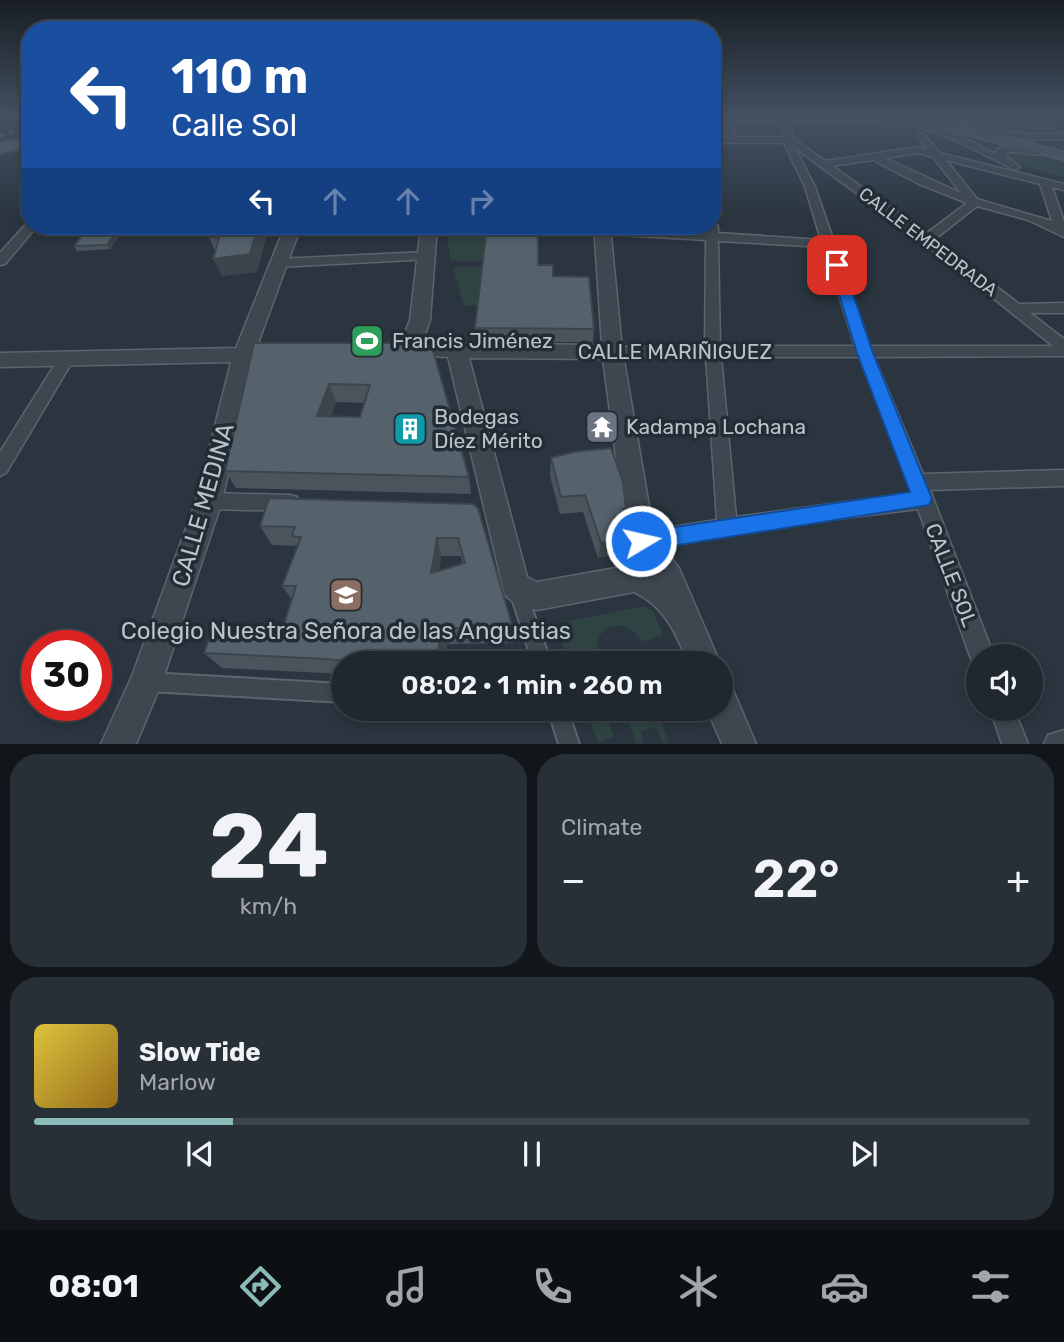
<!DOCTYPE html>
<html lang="en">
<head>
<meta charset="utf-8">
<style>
  :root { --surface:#20282f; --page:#283037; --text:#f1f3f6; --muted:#a2a6aa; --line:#3d444b; --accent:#8bbbb9 }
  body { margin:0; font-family:Rubik,sans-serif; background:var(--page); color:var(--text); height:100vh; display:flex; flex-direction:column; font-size:26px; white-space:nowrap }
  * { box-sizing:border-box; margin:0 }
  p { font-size:23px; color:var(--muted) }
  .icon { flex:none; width:38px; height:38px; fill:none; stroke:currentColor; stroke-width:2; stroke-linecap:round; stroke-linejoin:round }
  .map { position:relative; height:744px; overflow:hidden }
  .panel { display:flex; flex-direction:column; gap:10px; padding:10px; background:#12161a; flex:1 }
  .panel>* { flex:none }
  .guide { position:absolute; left:21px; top:21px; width:700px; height:214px; border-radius:28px; box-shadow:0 4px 10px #0003,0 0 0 2px var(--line); background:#1a4fa0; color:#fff; overflow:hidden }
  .buttons { position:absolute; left:966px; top:644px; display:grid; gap:14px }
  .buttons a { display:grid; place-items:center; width:77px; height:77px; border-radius:50%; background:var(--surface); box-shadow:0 4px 10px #0003,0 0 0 2px var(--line); font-size:35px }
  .speed { position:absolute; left:21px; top:630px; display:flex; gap:14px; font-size:35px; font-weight:700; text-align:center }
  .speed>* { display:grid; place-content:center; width:91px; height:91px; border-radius:50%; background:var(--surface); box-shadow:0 4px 10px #0003,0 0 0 2px var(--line); line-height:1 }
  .speed .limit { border:10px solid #d22; background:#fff; color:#111 }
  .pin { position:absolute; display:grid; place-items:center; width:60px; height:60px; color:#fff; margin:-30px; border-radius:14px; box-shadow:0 4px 10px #0006 }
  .me { position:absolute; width:77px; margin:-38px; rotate:81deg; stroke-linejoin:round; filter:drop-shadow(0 0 5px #0008) }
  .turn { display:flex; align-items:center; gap:24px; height:147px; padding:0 35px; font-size:32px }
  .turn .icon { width:91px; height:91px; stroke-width:2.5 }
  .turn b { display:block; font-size:49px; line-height:60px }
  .lanes { display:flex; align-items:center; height:66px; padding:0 35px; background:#0003; justify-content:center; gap:35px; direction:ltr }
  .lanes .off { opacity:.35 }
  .big { font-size:52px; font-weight:600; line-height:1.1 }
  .panel .tile { flex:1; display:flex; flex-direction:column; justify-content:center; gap:10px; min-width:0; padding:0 24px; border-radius:28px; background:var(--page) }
  .panel .dial { align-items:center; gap:0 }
  .dial b { font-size:91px; line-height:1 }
  .song { display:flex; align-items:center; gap:21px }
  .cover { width:84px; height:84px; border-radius:10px; background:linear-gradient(135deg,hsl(50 70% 55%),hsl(40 70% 35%)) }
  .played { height:7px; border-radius:4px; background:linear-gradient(90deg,var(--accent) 20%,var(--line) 20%) }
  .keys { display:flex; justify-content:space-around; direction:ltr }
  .heat { display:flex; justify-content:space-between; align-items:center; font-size:38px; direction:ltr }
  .panel .tiles { flex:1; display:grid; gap:10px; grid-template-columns:1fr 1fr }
  .tile:last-child { grid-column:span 2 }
  .trip { position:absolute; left:331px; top:651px; width:402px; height:70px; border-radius:35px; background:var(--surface); box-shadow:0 4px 10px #0003,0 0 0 2px var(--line); font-weight:600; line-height:70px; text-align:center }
  .dock { display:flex; height:112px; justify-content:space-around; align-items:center; background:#0d1013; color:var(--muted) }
  .dock .icon { width:49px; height:49px }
  .dock .selected { color:var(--accent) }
  .dock b { font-size:32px; color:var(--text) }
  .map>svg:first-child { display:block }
  .green { fill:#2f4442 }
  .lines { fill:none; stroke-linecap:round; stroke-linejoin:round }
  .pedestrian-casing { stroke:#5b656d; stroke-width:4 }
  .minor-casing { stroke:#5b656d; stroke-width:3 }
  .tertiary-casing { stroke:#5b656d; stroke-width:3 }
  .secondary-casing { stroke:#5b656d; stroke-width:3 }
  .primary-casing { stroke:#475059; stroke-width:4 }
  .pedestrian { fill:#3e4750; fill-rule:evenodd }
  .minor { fill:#3e4750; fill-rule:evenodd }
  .tertiary { fill:#3e4750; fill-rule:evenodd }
  .secondary { fill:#4c5762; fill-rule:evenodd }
  .primary { fill:#5c666f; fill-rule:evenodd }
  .rail { stroke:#626d78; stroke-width:2.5; stroke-dasharray:4.5 4.5; stroke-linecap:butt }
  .wall { fill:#49545d; fill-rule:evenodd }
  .shaded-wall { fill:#3c454c }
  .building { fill:#55626c; stroke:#3c454c; stroke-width:2; fill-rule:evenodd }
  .route { fill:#1a73e8; stroke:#114b97; stroke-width:2 }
  .labels { text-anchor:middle; stroke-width:7; stroke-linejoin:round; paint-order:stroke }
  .far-street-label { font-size:18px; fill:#bac2ca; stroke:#222c35 }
  .poi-label { font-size:21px; fill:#bac2ca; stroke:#222c35; text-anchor:start }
  .street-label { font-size:21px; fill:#bac2ca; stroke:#222c35 }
  .near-street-label { font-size:24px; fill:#bac2ca; stroke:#222c35 }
  .near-poi-label { font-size:24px; fill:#bac2ca; stroke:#222c35 }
</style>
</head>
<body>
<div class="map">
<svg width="1064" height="744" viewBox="0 0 1064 744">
  <rect width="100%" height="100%" fill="#2a353f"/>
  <path class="green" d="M1015 151 1064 162V177L1023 166 1007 156Z
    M445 226H488L484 261H451Z
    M453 267H483L478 305 464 306Z
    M644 606 653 611 663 635 642 642C628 614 590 623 598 657L582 663H569L557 630 561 623Z
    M585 709H604L614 737 598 743Z
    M658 713 669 743H663L658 730 653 727 641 732 643 743H636L629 723Z"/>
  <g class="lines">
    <defs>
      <path id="pedestrian" d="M518 584 524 586 526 592 551 663H533L510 592 512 586Z
        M148 673 343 684V702L148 691 141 689 139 682 141 675Z
        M526 709H567L579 744H559L551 719H535L528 716Z"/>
      <path id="minor" d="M781 116 789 118 793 138 825 161 918 147 927 149 917 136 922 133 940 153 1064 184V190L1052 187 1064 221V237L1028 220 977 206 935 239 1019 304 1064 303V313H1030L1064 339V356L874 357 923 474 1064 470V486L930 490 994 656H978V666L974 664 970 656 918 509 836 519 641 550 634 548 631 541 634 534 641 532 717 520 706 357H613L605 352 613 347H705L706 240 602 234 596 230 602 226 706 233V226H712V222L718 226V233L821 240 805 187 784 143H712V137H727L722 124 727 121 732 124 737 137H783ZM795 148 923 242 1053 346H870L815 187ZM918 153 933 157 961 193 885 158ZM873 160 919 184 967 203 927 233 832 166ZM946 160 1040 184 1052 221 977 199ZM718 241 824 247 855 346H720ZM721 357H859L912 493 736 517Z
        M916 116 1049 122 1054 125 1049 128 920 120Z
        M915 120 957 134 996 154 997 149 1012 145 1046 152C1035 159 1019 149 1006 153L1007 157 1020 167 1015 170 951 138 912 125V121Z
        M966 126 1029 134 1064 133V139L1029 140 963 131 961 129Z
        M712 188 717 191 718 214 712 217Z
        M27 223 37 226 5 264 0 265V253Z
        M426 252 432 256 430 259 278 267 272 263 278 259Z
        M67 352 75 357 6 473 0 476V452L62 353Z
        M209 493 290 495 297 497 300 503 297 509 290 511 209 509 202 507 199 501 202 495Z
        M990 709H1014L1028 744H1002Z
        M1064 730V744H1044L1048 735Z"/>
      <path id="tertiary" d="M285 226H301L257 346H288L291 351 288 356 253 361 222 501 162 682 136 744H101L132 676 196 501 231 362 0 367V353L236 348Z
        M421 226H437L430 320 422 343 602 345 594 226H610L622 349 654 535 679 568 720 663H688C676 633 665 607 634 592L537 610 515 604 505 595 448 357 401 355 398 350 410 320ZM469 358 603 359 629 554 627 566 537 582 527 577Z
        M721 686 733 690 756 744H722L707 709H721Z"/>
      <path id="secondary" d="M712 116 917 117 949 122 1064 152V160L948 130 917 125 712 122Z"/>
      <path id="primary" d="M30 137V147L0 153V143Z"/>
    </defs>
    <use href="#pedestrian" class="pedestrian-casing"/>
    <use href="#minor" class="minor-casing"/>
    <use href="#tertiary" class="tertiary-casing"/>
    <use href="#secondary" class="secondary-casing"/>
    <use href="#primary" class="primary-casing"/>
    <use href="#pedestrian" class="pedestrian"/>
    <use href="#minor" class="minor"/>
    <use href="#tertiary" class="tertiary"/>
    <use href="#secondary" class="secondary"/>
    <use href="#primary" class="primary"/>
    <path class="rail" d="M0 136 30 127"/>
  </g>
  <path class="wall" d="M89 226H126L110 249 77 251 74 246Z
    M213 226H262L266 237 257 272 222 276 215 251 209 237Z
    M538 265 553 276 594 329 593 342H476L475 328Z
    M254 343H431L469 477 471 494 236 488 225 471ZM336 402 364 403 360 417 331 416Z
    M551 458 626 509 624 525V553L598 558 583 512 560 514 550 476Z
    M473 504 513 628 514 643 447 644 443 663H343V674L222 668 204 653 281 634 292 600 282 586 298 546 272 545 260 526ZM441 556H461L463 564 439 571Z"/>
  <path class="shaded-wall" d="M121 226H126L110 249 107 245Z
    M258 226H262L266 237 257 272 222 276 213 259Z
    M329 384 336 402 324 434 317 416Z
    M628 537 624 553 598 558 601 543Z
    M437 538 441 556 436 591 431 573Z
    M442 628 447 644 443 663H436Z"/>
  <path class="building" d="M89 226H121L107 245 74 246Z
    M213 226H258L250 254 213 259 219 238 209 237Z
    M487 226H538V265H553V276L589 277 594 329 475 328Z
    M254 343H431L469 477 225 471ZM329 384 370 385 360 417 317 416Z
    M611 448 623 482 626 509H623L626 517 622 518 628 537 601 543 585 495 561 497 551 458 573 452Z
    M269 498 473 504 478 508 513 628H442L436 663H368L325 659 204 653 212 631 281 634 296 586H282L301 537 292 536 295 527 260 526ZM437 538H458L465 563 431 573Z"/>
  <linearGradient id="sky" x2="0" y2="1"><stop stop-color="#171d23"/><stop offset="0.53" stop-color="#445163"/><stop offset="1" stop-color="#445163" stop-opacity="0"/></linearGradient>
  <rect width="1064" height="220" fill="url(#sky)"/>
  <path class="route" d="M837 261 843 265 873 353 932 499 929 505 641 551 634 548 631 541 634 535 641 532 910 492 857 353 830 265Z"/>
  <defs>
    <symbol id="stadium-square" viewBox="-11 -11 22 22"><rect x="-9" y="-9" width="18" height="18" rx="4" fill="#2e9e5b" stroke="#222c35"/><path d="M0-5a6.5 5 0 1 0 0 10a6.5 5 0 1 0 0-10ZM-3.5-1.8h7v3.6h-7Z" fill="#fff"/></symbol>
    <symbol id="temple-square" viewBox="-11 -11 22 22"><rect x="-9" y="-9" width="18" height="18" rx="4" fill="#6b7280" stroke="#222c35"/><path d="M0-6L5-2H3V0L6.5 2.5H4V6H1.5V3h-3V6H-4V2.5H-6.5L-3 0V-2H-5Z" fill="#fff"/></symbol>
    <symbol id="building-square" viewBox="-11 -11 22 22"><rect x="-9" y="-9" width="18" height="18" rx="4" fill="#0f9aa8" stroke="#222c35"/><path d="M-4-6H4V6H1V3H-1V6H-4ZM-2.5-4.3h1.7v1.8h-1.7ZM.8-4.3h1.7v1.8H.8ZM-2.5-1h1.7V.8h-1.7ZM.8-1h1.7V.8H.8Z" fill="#fff"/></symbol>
    <symbol id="school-square" viewBox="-11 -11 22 22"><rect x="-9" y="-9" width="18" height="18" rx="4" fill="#8d6e63" stroke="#222c35"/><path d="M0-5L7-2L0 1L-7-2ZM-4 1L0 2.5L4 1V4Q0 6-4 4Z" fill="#fff"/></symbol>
  </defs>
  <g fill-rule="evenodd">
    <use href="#stadium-square" x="348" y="322" width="38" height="38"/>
    <use href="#temple-square" x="583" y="408" width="38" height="38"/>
    <use href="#building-square" x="391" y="410" width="38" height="38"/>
    <use href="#school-square" x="327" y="576" width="38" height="38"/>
  </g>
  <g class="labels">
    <g class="far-street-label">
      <text transform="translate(928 242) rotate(37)" y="6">CALLE EMPEDRADA</text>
    </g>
    <g class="poi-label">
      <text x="392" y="348">Francis Jiménez</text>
      <text x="434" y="424">Bodegas<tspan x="434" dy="24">Díez Mérito</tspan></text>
      <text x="626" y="434">Kadampa Lochana</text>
    </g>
    <g class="street-label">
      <text x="675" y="359">CALLE MARIÑIGUEZ</text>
      <text transform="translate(951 575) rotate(69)" y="7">CALLE SOL</text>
    </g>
    <g class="near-street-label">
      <text transform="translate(203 505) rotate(-74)" y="8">CALLE MEDINA</text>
    </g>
    <g class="near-poi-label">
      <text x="346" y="639">Colegio Nuestra Señora de las Angustias</text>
    </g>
  </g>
</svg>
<div class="buttons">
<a><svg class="icon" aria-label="sound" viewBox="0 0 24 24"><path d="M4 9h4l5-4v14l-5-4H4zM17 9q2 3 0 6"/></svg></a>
</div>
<div class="speed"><div class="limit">30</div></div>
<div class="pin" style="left:837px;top:265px;background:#d93025"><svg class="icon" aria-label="arrive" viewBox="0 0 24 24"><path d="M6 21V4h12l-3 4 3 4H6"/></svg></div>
<svg class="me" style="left:641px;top:541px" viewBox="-20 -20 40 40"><circle r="17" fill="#1a73e8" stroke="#fff" stroke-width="3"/><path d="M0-11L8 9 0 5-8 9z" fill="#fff"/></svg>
<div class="trip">08:02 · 1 min · 260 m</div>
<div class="guide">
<div class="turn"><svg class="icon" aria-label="left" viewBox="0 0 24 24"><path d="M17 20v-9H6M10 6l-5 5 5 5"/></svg><div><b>110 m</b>Calle Sol</div></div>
<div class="lanes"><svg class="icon" aria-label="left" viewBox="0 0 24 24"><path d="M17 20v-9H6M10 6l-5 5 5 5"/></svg><svg class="icon off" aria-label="ahead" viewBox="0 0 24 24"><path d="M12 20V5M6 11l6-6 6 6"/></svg><svg class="icon off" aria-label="ahead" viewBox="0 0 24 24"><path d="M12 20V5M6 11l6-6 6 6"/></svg><svg class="icon off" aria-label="right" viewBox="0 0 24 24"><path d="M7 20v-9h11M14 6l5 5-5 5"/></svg></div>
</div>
</div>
<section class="panel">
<div class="tiles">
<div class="tile dial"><b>24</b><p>km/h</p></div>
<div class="tile"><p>Climate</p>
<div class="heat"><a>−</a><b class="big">22°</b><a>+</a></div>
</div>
<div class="tile">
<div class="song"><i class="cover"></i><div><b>Slow Tide</b><p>Marlow</p></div></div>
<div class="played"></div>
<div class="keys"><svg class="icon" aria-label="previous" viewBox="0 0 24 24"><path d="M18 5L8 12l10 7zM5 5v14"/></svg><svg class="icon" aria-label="pause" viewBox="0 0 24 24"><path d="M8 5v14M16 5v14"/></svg><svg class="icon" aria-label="next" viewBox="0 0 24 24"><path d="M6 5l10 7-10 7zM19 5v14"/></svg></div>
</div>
</div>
</section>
<nav class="dock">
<b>08:01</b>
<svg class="icon selected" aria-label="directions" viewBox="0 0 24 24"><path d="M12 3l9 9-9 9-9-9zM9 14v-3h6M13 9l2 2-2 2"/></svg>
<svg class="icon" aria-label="music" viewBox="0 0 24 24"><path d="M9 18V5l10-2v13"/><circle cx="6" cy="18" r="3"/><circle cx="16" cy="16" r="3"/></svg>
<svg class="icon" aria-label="phone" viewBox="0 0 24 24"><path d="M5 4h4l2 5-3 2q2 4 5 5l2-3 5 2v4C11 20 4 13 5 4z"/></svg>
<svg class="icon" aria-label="climate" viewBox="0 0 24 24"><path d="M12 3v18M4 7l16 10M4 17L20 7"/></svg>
<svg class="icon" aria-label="car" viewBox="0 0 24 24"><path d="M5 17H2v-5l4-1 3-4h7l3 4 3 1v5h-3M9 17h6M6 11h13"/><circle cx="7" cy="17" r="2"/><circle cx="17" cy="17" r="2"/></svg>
<svg class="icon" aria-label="filters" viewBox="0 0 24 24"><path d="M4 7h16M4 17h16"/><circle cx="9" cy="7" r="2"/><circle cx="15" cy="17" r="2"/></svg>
</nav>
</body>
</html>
